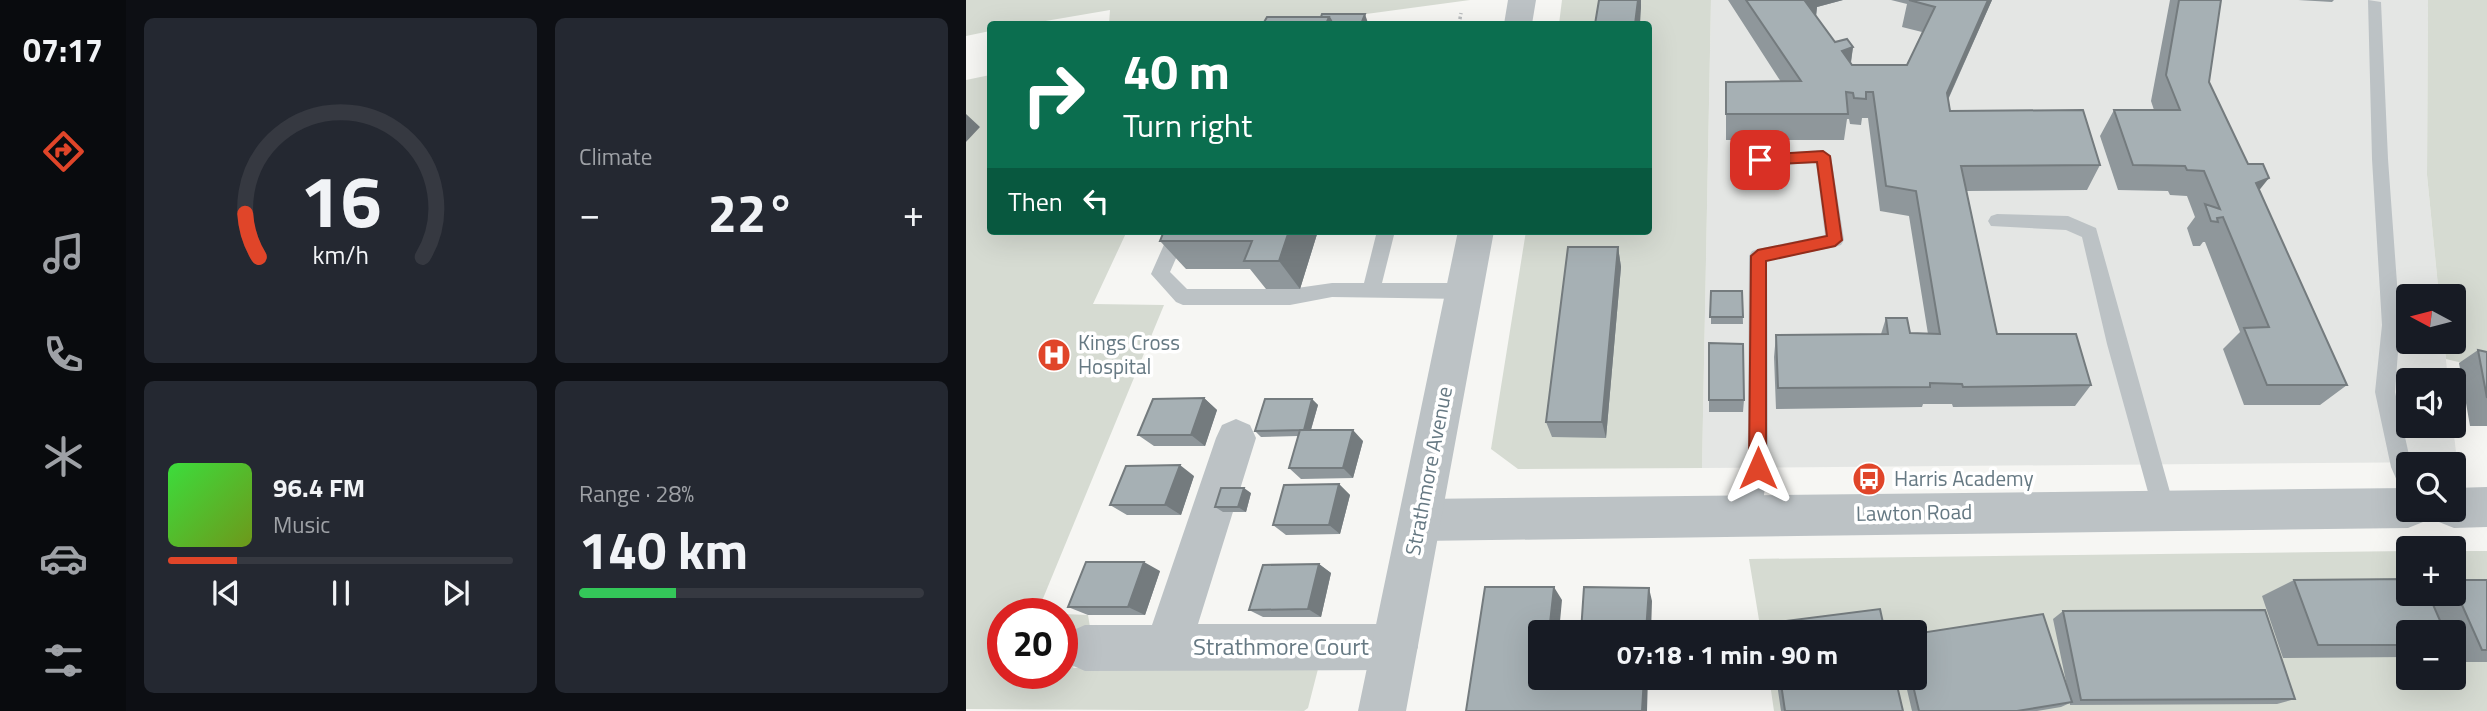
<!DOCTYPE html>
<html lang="en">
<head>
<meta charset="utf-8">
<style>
  :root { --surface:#171b24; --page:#242831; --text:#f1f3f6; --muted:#9ea1a6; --line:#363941; --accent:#e04529 }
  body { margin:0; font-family:"Titillium Web",sans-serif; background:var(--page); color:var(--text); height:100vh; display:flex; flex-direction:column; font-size:26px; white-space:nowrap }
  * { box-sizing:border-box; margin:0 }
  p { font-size:23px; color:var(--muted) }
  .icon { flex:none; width:38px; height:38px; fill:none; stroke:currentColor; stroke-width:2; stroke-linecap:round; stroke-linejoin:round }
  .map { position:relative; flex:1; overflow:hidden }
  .sheet { display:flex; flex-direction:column; gap:18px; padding:18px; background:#0d0f14; width:840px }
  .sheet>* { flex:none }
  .banner { position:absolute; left:21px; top:21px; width:665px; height:214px; border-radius:7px; box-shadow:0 7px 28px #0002; background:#0b6e4f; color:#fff; overflow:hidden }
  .needle { width:46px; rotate:277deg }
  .controls { position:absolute; left:1430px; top:284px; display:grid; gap:14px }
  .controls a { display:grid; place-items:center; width:70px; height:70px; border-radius:7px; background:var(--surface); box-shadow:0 7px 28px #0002; font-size:35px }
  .speed { position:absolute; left:21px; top:598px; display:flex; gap:14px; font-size:35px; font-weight:700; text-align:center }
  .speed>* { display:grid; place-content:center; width:91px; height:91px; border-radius:50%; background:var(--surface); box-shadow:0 7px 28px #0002; line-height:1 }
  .speed .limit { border:10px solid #d22; background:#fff; color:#111 }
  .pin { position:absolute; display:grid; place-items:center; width:60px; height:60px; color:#fff; margin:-30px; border-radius:14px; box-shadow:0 4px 10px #0006 }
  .me { position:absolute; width:77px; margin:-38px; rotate:0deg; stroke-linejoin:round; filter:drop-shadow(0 0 5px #0008) }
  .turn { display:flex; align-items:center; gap:24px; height:147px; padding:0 21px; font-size:32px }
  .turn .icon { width:91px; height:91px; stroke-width:2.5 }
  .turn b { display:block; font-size:49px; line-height:60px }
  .then { display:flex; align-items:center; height:66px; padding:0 21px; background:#0003; gap:14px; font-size:26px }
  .big { font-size:52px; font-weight:700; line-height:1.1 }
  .sheet .widget { flex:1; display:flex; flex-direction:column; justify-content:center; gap:10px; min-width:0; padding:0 24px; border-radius:10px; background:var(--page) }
  .sheet .dial { align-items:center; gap:0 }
  .dial svg { height:182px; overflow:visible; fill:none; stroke:var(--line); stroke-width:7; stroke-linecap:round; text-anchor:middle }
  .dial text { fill:var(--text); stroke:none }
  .song { display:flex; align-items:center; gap:21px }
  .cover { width:84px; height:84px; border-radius:10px; background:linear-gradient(135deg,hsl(120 70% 55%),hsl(80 70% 35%)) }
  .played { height:7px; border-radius:4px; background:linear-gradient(90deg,var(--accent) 20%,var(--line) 20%) }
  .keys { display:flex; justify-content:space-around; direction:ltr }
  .heat { display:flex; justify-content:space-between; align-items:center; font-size:38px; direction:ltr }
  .charge { height:10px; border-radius:5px; background:linear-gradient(90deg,#34c759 28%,var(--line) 0) }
  .sheet .tiles { flex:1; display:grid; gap:18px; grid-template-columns:repeat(2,1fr) }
  .trip { position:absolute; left:562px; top:620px; width:399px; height:70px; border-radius:7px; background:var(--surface); box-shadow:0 7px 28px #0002; font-weight:700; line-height:70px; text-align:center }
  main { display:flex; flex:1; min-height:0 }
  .tabs { display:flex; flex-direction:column; width:126px; justify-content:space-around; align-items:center; background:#090b0e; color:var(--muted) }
  .tabs .icon { width:49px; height:49px }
  .tabs .on { color:var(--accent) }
  .tabs b { font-size:32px; color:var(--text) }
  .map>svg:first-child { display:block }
  .built { fill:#e4e6e4 }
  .green { fill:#d6dbd2; fill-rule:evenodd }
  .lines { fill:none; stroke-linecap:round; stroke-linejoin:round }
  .path { stroke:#b9bcbe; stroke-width:3.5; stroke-dasharray:2.5 2.5; stroke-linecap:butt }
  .service { fill:#bcc2c5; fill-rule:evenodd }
  .minor { fill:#bcc2c5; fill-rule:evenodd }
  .tertiary { fill:#bcc2c5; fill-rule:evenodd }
  .wall { fill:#8f979b }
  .shaded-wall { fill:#747b7e }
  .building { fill:#a6b0b4; stroke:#747b7e; stroke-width:2 }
  .route { fill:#e04529; stroke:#922d1b; stroke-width:2 }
  .labels { text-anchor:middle; stroke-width:7; stroke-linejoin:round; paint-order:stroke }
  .poi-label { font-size:21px; fill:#667983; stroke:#fff; text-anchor:start }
  .street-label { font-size:21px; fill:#667983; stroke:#fff }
  .near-street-label { font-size:24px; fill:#667983; stroke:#fff }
</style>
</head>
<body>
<main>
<nav class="tabs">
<b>07:17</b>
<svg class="icon on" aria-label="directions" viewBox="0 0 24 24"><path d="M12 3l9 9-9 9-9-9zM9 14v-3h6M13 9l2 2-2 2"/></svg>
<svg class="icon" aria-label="music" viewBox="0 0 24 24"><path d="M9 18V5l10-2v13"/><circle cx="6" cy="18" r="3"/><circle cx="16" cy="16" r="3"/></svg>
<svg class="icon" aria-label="phone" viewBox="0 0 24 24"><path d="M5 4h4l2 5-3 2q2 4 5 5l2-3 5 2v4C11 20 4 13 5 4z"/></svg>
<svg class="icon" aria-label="climate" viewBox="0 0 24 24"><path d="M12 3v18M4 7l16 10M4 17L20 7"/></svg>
<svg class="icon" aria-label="car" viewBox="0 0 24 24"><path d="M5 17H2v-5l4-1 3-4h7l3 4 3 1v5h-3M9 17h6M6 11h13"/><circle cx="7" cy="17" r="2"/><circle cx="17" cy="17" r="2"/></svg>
<svg class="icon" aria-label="filters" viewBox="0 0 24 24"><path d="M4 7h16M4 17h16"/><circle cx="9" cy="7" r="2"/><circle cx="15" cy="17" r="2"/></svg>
</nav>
<section class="sheet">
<div class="tiles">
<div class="widget dial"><svg viewBox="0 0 100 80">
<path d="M14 69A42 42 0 1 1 86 69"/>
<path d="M14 69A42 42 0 0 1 8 50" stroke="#e04529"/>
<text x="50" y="56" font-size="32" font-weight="700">16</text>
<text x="50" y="72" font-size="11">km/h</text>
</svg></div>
<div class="widget"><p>Climate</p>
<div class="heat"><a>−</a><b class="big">22°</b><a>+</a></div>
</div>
<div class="widget">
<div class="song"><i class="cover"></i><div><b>96.4 FM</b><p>Music</p></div></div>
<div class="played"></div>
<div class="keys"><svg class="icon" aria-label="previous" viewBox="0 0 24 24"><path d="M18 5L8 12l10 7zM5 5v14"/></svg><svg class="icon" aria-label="pause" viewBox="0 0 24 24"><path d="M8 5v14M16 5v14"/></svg><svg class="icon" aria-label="next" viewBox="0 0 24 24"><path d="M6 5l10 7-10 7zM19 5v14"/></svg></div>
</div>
<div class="widget"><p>Range · 28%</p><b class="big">140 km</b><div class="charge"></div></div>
</div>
</section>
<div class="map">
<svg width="1521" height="711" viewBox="0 0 1521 711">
  <rect width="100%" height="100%" fill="#f6f6f3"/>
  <path class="built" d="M745 0H1462L1461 175 1473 296H1442V341H1478L1482 380H1442V425H1487L1491 462 736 468Z"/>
  <path class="green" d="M0 0H504L326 24H143L144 10 62 24H24V31L0 36Z
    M596 0H745L736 468 552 469 525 449 560 231H682V24H593Z
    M1462 0H1521V369L1480 359 1478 341H1488V296H1473L1461 175Z
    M24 75V231H161L127 304 198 305 71 613 122 615 124 627 107 668 352 669 342 708 338 711 0 709V142L13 127 0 125V80ZM37 614H96V674H37Z
    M1442 551V593H1488V551H1521V711H808L803 677H948V632H795L783 559ZM1442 632H1488V677H1442Z"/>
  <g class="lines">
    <path class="path" d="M493 24 495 13"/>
    <path class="service" d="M1402 0 1415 2 1422 159 1434 325 1429 392 1445 464H1442V493L1435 490 1425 467 1409 392 1416 325 1406 159Z
      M857 150 865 156 878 240 875 245 869 247 801 261 802 468 794 521 786 524 778 521 775 514 782 468 783 256 786 251 792 249 859 235 850 163 795 166 787 160 795 154Z
      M1031 214 1102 216 1130 228 1209 510 1206 517 1198 520 1190 517 1187 510 1141 344 1116 237 1100 230 1025 226 1022 221 1025 216Z
      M204 231H222L204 272 221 289H324L366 283H398L411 231H429L416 283H498L504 286 507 291 504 296 498 299 366 297 324 305H217L210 302 185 274Z"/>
    <path class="minor" d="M270 419 284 425 290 438 232 624H429L445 631 452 647 445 663 429 670 119 671 103 664 96 647 103 632 119 625H186L250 438 256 425Z
      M1521 487V527L1488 528 1473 522 1467 509H1488V488Z
      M1442 488V509H1463L1457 522 1442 528 454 541 439 535 432 520 439 505 454 499Z"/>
    <path class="tertiary" d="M542 0H570L566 24H538Z
      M492 231H528L440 711H392Z"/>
  </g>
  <path class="wall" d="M762 0H877L851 7 850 16 869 42 887 47 885 63 886 65H941L956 32 936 27 941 4 925 0H1026L982 100 984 111 1134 165 1121 190 1000 191 1031 334 1125 385 1109 406 987 407 986 404H957L956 407 810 409 808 357 810 335 915 334 920 318 944 333 962 334 943 216 914 211 902 118H896L895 125 884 124 883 119H881L878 140H760V82H815Z
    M1204 0H1255L1243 82 1293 190 1381 385 1354 405H1278L1257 349 1274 332 1239 242H1237L1234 246H1227L1221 228 1229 217 1221 196 1204 195 1202 191 1152 190 1134 136 1148 110H1188L1185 101Z
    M1332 0H1368L1366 2Z
    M198 231H352L334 289H300L284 269H220L194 241Z
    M652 247 655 267 640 438 586 437 580 422Z
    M745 291H776L777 324H745Z
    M1512 350 1521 352V426H1504L1493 363Z
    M238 398 251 410 239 446H188L172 435Z
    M346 399 352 405 345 430 397 441 387 478 335 479 323 468 332 436 295 437 289 431Z
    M743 400H778L777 412H743Z
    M228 476 215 515H161L144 505Z
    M373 484 384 495 374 534 320 535 307 525Z
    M285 493 280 512H257L249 507Z
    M353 564 365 573 355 617H297L283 610Z
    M194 571 179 615H122L102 607Z
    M1328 580 1442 593H1488V580H1521V662H1488V632H1442V657H1441L1317 658 1296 596Z
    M1097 611 1329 699 1311 704 1104 705V703L1095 707 1071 711H946L938 677 1101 686 1087 619Z
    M810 677H929L937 711H815Z"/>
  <path class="shaded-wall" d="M672 0H675V8L674 24H669Z
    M829 0H877L851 7 849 25Z
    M1022 0H1026L973 119 981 93Z
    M399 14 402 23V24H395Z
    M363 17 367 24H360Z
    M887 47 883 74 876 51Z
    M0 114 14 127 0 142Z
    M1303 178 1283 203 1290 183Z
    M323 231H352L334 289 313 261Z
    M652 247 655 267 640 438 636 422Z
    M238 398 251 410 239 446 225 435Z
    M346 399 352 405 343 436 338 430Z
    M387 430 397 441 387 478 377 468Z
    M214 465 228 476 215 515 199 505Z
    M373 484 384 495 374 534 363 525Z
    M278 488 285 493 280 512 272 507Z
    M178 562 194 571 179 615 162 607Z
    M353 564 365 573 355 617 342 609Z
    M588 587 596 600 593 632H583Z
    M683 588 686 601 685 632H680Z
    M678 677H682L681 711H676Z"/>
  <path class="building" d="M633 0H672L669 24H629Z
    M780 0H845L839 1 869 42 881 39 887 47 876 51 886 65H941L969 7 943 0H1022L981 93 984 111 1117 110 1134 165 995 166 1031 334H1110L1125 385 997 387 996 384 964 383V387L812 388 810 335 922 334 920 318H941L944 333 974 334 950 191 920 186 907 92H900V99L888 98 887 93 880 92 882 114H760V82L835 81Z
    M1213 0H1255L1243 82 1282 164H1297L1303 178 1290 183 1381 385H1301L1278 328 1303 327 1257 217 1251 218 1252 222 1245 221 1239 204 1254 209 1238 171 1221 170 1219 166 1167 165 1148 110H1214L1200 75Z
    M356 14H399L395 24H367L363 17H355Z
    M301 17H363L360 24H297Z
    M198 231H323L313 261H278L286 241H194Z
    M602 247H652L636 422H580Z
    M745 291H776L777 317H744Z
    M743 343 777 344 778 400H743Z
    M1512 350 1521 352V398Z
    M238 398 225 435H172L187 399Z
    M299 399H346L338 430 289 431Z
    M334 430H387L377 468H323Z
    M214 465 199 505H144L160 466Z
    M373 484 363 525H307L318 485Z
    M255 488H278L272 507H249Z
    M120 562H178L162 607H102Z
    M353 564 342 609 283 610 297 565Z
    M1442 579V593H1462L1479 632H1442V645H1352L1328 580Z
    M1488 580H1521V650H1516L1488 587Z
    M519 587H588L583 632H574V677H678L676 711H500Z
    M618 587 683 588 680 632H615Z
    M914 609 919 632H807L805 623Z
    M1299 610 1329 699 1115 700 1097 611Z
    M1077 614 1106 702 1051 711H953L945 677H948V634Z
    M814 677H929L937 711H819Z"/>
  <path class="route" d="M857 151 864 156 876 240 869 246 800 261V468L798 473 792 476 785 473 783 468 785 256 792 250 861 236 851 162 794 165 788 160 794 155Z"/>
  <defs>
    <symbol id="hospital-disc" viewBox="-11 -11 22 22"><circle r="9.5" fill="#e04529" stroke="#fff"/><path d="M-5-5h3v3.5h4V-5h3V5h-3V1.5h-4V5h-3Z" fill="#fff"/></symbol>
    <symbol id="bus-disc" viewBox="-11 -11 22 22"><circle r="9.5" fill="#e04529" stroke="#fff"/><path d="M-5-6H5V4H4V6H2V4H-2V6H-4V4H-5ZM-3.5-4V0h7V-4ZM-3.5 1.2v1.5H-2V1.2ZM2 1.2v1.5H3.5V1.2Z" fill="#fff"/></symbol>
  </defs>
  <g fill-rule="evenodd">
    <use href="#hospital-disc" x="69" y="336" width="38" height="38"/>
    <use href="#bus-disc" x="884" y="460" width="38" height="38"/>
  </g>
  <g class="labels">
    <g class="poi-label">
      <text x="112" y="350">Kings Cross<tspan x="112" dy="24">Hospital</tspan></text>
      <text x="928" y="486">Harris Academy</text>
    </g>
    <g class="street-label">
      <text transform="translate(463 471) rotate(-79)" y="7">Strathmore Avenue</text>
      <text transform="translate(948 513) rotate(-1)" y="7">Lawton Road</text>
    </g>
    <g class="near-street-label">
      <text x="315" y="655">Strathmore Court</text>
    </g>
  </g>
</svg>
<div class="controls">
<a><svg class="needle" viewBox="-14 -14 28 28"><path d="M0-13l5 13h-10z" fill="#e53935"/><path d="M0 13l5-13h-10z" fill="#9ea1a6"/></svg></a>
<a><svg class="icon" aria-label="sound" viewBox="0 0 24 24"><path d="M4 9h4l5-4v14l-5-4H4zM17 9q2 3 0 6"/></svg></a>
<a><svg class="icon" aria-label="search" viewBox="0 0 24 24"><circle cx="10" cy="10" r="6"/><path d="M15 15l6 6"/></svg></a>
<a>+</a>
<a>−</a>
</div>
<div class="speed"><div class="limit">20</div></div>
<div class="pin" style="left:794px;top:160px;background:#d93025"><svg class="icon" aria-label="arrive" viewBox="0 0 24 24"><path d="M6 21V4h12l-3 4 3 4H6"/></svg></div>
<svg class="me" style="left:792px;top:468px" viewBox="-20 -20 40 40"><path d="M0-17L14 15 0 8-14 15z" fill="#e04529" stroke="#fff" stroke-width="4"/></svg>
<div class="trip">07:18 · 1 min · 90 m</div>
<div class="banner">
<div class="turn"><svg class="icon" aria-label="right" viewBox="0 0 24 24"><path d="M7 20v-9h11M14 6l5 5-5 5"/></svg><div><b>40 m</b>Turn right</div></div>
<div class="then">Then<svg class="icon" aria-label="left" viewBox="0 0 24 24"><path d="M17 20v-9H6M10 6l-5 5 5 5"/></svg></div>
</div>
</div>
</main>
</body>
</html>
